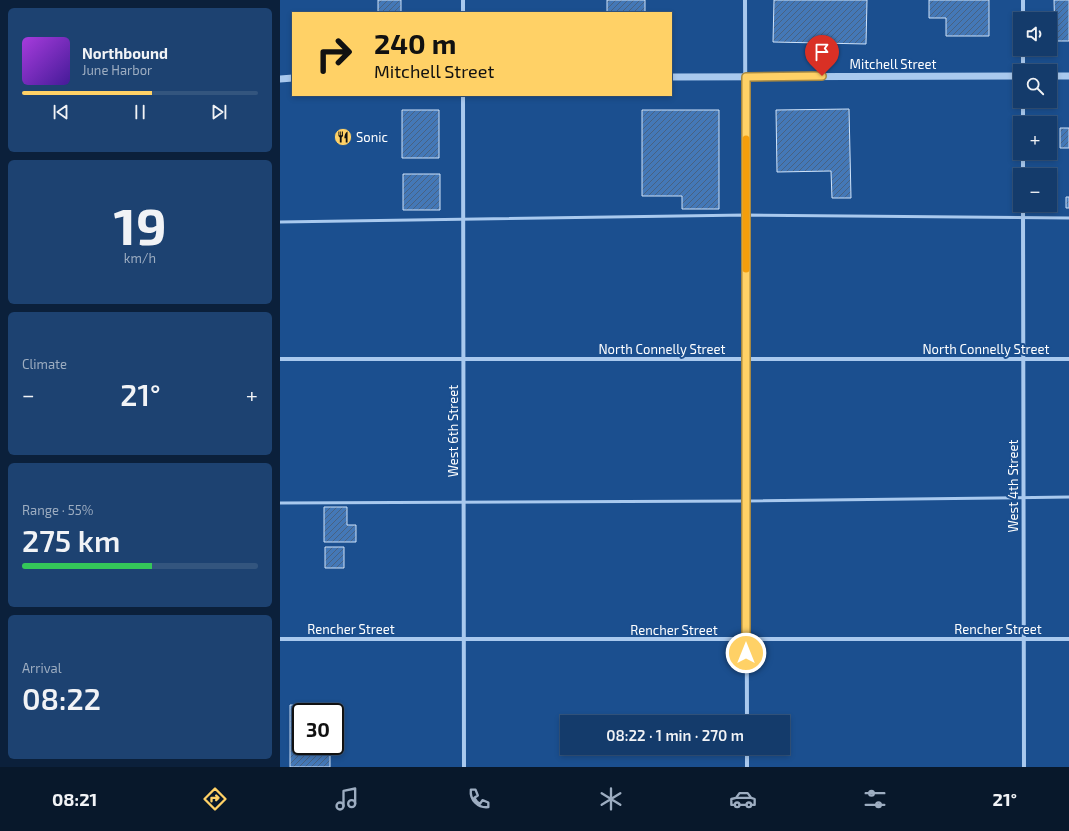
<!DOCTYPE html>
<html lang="en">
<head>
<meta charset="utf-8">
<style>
  :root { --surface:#143b6b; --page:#1d4271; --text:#f1f3f6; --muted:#9dadc1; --line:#33557e; --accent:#ffd166 }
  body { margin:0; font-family:"Exo 2",sans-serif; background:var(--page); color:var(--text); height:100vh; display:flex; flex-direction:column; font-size:15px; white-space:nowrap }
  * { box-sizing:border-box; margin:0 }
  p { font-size:13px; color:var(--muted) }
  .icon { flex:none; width:22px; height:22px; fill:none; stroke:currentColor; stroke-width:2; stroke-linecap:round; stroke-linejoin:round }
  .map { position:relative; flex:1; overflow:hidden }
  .drawer { display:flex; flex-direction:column; gap:8px; padding:8px; background:#0b203b; width:280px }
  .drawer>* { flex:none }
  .banner { position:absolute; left:12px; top:12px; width:380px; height:84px; border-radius:0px; box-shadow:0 2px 6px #0003,0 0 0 1px var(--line); background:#ffd166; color:#111; overflow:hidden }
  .buttons { position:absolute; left:733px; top:12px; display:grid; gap:8px }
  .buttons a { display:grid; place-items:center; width:44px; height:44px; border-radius:0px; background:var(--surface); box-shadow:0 2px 6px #0003,0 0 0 1px var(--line); font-size:20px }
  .speed { position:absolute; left:12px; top:703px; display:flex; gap:8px; font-size:20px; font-weight:700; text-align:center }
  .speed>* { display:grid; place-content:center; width:52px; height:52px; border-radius:50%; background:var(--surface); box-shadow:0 2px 6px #0003,0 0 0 1px var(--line); line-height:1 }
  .speed .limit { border:2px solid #111; border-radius:6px; background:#fff; color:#111 }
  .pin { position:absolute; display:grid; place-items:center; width:34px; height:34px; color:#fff; margin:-41px -17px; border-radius:50% 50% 50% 0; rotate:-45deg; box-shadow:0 0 4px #0007 }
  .pin .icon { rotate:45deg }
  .me { position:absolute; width:44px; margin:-22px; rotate:0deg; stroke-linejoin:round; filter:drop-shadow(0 0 3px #0008) }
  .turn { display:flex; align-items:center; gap:14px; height:84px; padding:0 16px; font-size:18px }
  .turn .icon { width:52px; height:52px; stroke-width:2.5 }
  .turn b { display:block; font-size:28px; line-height:34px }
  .big { font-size:30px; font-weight:600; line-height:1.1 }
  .drawer .tile { flex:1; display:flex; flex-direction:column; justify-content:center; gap:6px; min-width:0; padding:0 14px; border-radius:6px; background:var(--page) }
  .drawer .dial { align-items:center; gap:0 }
  .dial b { font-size:52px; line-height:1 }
  .song { display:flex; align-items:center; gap:12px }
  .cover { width:48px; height:48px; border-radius:6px; background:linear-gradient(135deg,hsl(280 70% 55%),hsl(260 70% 35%)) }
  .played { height:4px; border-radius:2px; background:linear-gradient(90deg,var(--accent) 55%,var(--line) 55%) }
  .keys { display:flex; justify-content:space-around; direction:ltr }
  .heat { display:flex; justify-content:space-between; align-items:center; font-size:22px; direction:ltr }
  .charge { height:6px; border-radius:3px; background:linear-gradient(90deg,#34c759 55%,var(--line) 0) }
  .trip { position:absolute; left:280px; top:715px; width:230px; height:40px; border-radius:0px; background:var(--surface); box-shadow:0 2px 6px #0003,0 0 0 1px var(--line); font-weight:600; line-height:40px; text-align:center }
  .tab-bar { display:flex; height:64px; justify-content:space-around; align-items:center; background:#08182b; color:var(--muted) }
  .tab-bar .icon { width:28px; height:28px }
  .tab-bar .active { color:var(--accent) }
  .tab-bar b { font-size:18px; color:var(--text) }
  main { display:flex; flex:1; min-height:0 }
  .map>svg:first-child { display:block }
  .building { fill:url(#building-hatch); stroke:#cfe3fa }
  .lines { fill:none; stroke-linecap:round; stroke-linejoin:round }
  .service { stroke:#a9c9ee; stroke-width:3 }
  .minor { stroke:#a9c9ee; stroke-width:4 }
  .tertiary { stroke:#a9c9ee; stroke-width:7 }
  .route-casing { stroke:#a68842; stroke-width:10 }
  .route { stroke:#ffd166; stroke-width:7 }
  .slow { stroke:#f59e0b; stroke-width:7 }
  .labels { text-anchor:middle; stroke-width:4; stroke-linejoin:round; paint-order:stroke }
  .street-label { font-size:13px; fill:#fff; stroke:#1b4f8f }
  .poi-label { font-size:13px; fill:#fff; stroke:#1b4f8f; text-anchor:start }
</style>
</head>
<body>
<main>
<section class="drawer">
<div class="tile">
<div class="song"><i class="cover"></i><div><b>Northbound</b><p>June Harbor</p></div></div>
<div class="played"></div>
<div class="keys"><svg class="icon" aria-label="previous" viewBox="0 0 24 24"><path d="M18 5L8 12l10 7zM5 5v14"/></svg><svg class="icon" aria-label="pause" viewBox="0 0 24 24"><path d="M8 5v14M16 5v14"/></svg><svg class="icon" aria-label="next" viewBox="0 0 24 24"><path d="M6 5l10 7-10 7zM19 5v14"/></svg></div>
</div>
<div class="tile dial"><b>19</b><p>km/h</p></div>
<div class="tile"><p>Climate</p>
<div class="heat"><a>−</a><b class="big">21°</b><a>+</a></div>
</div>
<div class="tile"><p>Range · 55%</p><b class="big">275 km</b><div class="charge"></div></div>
<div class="tile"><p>Arrival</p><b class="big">08:22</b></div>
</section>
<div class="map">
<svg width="789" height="767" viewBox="0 0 789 767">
  <defs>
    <pattern id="building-hatch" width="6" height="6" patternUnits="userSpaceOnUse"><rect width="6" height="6" fill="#4478b7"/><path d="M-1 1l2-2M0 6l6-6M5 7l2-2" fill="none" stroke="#486282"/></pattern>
  </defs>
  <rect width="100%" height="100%" fill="#1b4f8f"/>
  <path class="building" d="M98 0H121V13H98Z
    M327 0H365V13H327Z
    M494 0H587L586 44 493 42Z
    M649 0H709V36H666V18H649Z
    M774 0H789V41H775Z
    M569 109 571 198H552L551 171 497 172 496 110Z
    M122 110H159V158H122Z
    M362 110H439V209H402V196H362Z
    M780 128H789V148H780Z
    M123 174H160V210H123Z
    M786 197H789V208H786Z
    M44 507H67V525H76V542H44Z
    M45 547H64V568H45Z
    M10 705H50V712H21V746H50V767H10Z"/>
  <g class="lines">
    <path class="service" d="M0 222 466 215 789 218
      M0 503 466 501 789 497"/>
    <path class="minor" d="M183 0V13
      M465 0 467 722
      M743 0V19
      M743 49V71
      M183 95 184 767
      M743 101V123
      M743 153V175
      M743 205 744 767
      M0 359H789
      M0 639H789
      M467 748V767"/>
    <path class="tertiary" d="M770 76H789
      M391 77 740 76
      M0 79 13 78"/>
  </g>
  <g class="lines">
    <defs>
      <path id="route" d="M466 653V77L542 76"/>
    </defs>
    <use href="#route" class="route-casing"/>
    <use href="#route" class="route"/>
    <path class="slow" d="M466 139V269"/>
  </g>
  <defs>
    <symbol id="restaurant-disc" viewBox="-11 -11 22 22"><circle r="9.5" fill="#ffd166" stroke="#1b4f8f"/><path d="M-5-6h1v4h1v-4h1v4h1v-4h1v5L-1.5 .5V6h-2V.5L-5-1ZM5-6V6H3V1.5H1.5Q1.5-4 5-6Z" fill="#111"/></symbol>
  </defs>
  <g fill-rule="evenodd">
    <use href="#restaurant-disc" x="53" y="127" width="20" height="20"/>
  </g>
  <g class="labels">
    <g class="street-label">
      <text x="613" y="69">Mitchell Street</text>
      <text x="382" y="354">North Connelly Street</text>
      <text x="706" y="354">North Connelly Street</text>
      <text transform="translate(173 431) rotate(-90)" y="5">West 6th Street</text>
      <text transform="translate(733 486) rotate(-90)" y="5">West 4th Street</text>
      <text x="71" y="634">Rencher Street</text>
      <text x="718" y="634">Rencher Street</text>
      <text x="394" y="635">Rencher Street</text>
    </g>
    <g class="poi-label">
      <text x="76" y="142">Sonic</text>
    </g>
  </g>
</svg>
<div class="buttons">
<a><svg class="icon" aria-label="sound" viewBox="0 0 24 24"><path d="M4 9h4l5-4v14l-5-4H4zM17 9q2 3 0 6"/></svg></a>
<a><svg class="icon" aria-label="search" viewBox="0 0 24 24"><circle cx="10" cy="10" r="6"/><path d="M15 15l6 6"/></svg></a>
<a>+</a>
<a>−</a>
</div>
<div class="speed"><div class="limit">30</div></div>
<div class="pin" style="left:542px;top:76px;background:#d93025"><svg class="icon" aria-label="arrive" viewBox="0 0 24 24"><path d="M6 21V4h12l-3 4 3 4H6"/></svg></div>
<svg class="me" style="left:466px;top:653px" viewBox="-20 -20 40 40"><circle r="17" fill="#ffd166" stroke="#fff" stroke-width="3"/><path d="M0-11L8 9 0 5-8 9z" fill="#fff"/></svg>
<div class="trip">08:22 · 1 min · 270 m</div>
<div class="banner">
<div class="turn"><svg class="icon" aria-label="right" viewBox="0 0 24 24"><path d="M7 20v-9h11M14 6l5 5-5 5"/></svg><div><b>240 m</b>Mitchell Street</div></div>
</div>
</div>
</main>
<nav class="tab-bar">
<b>08:21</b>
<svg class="icon active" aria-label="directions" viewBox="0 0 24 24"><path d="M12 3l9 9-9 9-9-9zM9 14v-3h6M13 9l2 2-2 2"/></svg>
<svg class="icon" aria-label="music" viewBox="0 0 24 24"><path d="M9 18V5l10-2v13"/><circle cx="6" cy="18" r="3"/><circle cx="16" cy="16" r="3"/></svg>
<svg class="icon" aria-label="phone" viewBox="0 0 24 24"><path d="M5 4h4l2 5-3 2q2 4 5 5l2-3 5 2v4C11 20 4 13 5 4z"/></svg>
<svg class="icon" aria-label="climate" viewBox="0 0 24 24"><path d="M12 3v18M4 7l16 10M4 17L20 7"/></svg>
<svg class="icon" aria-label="car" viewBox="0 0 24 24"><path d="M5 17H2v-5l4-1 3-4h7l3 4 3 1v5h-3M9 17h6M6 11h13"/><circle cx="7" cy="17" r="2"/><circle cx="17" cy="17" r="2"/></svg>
<svg class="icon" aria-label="filters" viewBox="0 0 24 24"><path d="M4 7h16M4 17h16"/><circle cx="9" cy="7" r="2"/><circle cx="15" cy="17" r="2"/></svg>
<b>21°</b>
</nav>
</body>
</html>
